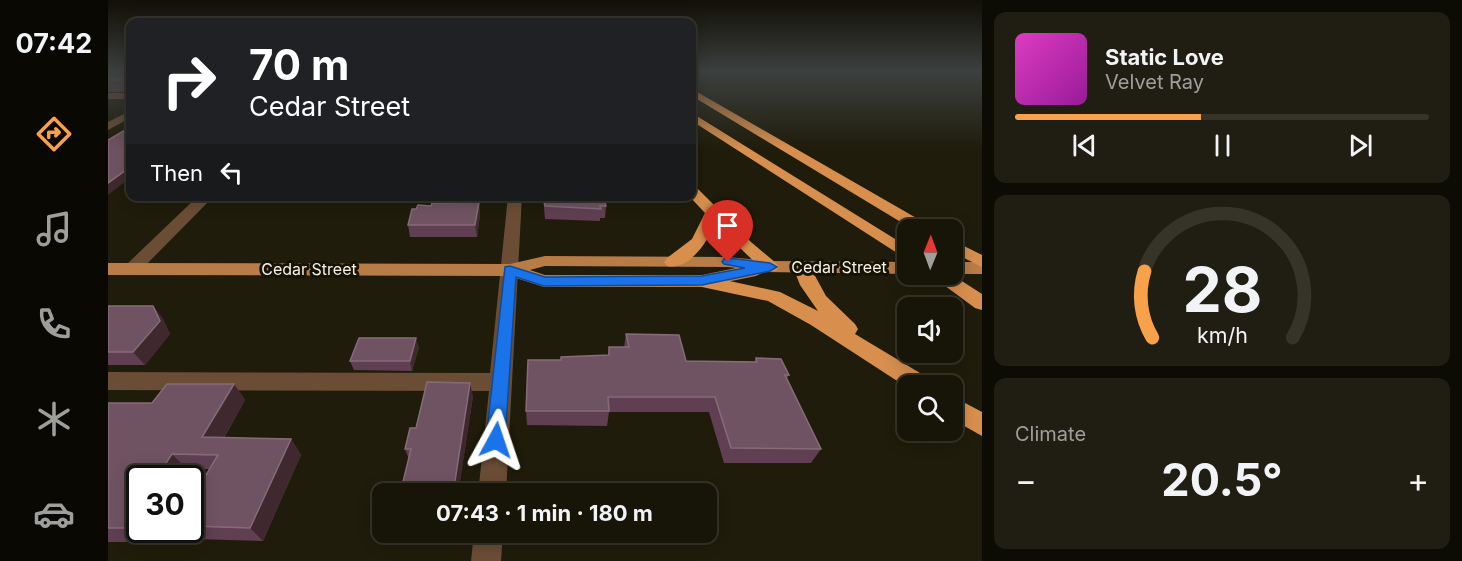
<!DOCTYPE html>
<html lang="en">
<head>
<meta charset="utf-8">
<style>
  :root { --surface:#171508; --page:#201e12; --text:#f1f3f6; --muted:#9e9f9c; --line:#363429; --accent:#f8a14a }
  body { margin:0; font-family:Inter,sans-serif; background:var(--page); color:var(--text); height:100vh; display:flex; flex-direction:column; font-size:22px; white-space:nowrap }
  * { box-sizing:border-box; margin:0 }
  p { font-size:20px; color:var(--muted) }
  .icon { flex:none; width:33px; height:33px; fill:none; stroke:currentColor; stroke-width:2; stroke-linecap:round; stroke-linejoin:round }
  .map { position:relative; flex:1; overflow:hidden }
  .details { display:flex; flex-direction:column; gap:12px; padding:12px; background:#0d0c04; width:480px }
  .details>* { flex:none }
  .top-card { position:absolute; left:18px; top:18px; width:570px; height:183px; border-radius:12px; box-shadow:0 3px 15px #0003,0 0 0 2px var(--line); background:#202124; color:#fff; overflow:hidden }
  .needle { width:39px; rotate:1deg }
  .tools { position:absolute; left:789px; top:219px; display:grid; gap:12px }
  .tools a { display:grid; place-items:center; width:66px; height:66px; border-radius:12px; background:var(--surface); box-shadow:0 3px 15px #0003,0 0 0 2px var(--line); font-size:30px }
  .speed { position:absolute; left:18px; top:465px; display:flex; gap:12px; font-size:30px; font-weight:700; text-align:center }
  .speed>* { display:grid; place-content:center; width:78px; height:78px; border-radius:50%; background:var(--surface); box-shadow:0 3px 15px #0003,0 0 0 2px var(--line); line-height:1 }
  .speed .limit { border:3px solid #111; border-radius:9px; background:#fff; color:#111 }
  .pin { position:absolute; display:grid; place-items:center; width:51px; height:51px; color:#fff; margin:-62px -26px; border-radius:50% 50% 50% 0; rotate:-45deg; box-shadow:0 0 6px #0007 }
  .pin .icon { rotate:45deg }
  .me { position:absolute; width:66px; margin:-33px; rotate:5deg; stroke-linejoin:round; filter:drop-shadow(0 0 4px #0008) }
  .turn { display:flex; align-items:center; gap:21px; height:126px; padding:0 24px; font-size:27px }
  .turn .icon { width:78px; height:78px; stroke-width:2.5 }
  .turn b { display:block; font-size:42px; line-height:51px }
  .then { display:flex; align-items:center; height:57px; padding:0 24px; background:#0003; gap:12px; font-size:22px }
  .big { font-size:45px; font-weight:700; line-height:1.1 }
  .details .widget { flex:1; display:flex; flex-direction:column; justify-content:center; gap:9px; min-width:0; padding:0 21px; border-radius:12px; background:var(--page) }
  .details .dial { align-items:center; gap:0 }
  .dial svg { height:156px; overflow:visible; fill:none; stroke:var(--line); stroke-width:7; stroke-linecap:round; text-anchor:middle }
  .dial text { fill:var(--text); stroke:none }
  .song { display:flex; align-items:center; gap:18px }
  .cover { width:72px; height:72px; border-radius:9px; background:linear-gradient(135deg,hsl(310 70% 55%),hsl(300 70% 35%)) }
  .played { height:6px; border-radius:3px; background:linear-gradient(90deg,var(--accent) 45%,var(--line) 45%) }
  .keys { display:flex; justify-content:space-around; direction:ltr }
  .heat { display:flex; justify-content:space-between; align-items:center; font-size:33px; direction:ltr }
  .trip { position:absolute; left:264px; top:483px; width:345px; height:60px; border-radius:12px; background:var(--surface); box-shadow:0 3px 15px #0003,0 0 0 2px var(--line); font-weight:700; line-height:60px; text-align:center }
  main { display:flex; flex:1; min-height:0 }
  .menu { display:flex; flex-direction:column; width:108px; justify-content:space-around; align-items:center; background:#090803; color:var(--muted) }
  .menu .icon { width:42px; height:42px }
  .menu .on { color:var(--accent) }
  .menu b { font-size:27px; color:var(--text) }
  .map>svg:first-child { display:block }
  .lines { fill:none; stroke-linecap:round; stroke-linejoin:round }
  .minor { fill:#6a4d34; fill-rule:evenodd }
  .major { fill:#b87d47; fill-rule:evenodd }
  .highway { fill:#d88f4e; fill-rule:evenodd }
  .wall { fill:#603f52 }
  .shaded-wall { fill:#3f292f }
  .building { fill:#705362; stroke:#856c77; stroke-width:1.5 }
  .route { fill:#1a73e8; stroke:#114b97; stroke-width:1.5 }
  .labels { text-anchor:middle; stroke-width:6; stroke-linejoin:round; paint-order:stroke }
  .street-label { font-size:16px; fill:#f4f2e7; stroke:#161304 }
</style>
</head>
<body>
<main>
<nav class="menu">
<b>07:42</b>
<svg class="icon on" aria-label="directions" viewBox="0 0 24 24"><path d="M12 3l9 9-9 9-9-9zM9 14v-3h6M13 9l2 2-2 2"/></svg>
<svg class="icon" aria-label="music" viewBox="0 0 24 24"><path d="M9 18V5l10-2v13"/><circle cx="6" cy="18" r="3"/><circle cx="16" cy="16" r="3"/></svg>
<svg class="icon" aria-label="phone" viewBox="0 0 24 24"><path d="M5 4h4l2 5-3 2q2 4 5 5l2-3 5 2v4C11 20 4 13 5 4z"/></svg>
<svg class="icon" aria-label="climate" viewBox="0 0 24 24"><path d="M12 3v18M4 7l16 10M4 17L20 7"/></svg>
<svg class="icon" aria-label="car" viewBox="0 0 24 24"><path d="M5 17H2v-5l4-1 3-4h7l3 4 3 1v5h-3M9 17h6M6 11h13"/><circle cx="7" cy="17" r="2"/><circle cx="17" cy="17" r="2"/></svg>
</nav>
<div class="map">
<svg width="874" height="561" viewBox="0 0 874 561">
  <rect width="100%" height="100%" fill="#1f1c0b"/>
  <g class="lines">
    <path class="minor" d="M0 93H22V99H0Z
      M22 111V118L0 130V122Z
      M90 196H106L30 273H18L15 269 18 265Z
      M400 196H414L398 494H370L381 391 0 390V372L382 373Z
      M366 532H395L393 561H363Z"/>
    <path class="major" d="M437 256 620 257 662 261 800 262V274L656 272 648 276 594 287H436L402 276 0 275V263L402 264ZM437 266 620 267 628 268 594 275H437L422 270Z
      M844 262H874V274H844Z"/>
    <path class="highway" d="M584 89 824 227 826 230H806L584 96Z
      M584 113 800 247V260L584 121Z
      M584 187 589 188 643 242 668 263 671 267 668 271H656L607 224C600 241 581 271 559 266L556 262 559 258 584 239 597 213 581 196H584Z
      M844 240 874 255V267L844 252Z
      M694 261 700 263 718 296 747 324 750 329 747 334 822 379 825 386H800V388L703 325 660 301 594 287 588 285 585 281 588 277 594 275 672 292 710 311 692 285 685 267 688 263Z
      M821 274H843L874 294V310L867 308Z
      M844 396 874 412V436L844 419Z"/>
  </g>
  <path class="wall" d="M0 71H22V92H0Z
    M435 196H495L498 206 497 218H492V221L437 219Z
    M371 202 372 215 369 237H302L300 225 308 209 323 206Z
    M0 306H45L55 319 62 334 37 365H0Z
    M518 334 578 361 646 362 648 358 681 375 679 378 713 449 703 463H616L601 412H501L499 426 419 425 418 411 453 360 500 355 501 347H516Z
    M311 347 304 371 246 370 242 361Z
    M126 384 137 400 116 438 183 439 193 455 155 541 85 539 73 530H82V502L101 469H79L32 530H42L35 542H0V403H44Z
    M365 396 350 494H292L301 459 297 449 308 428Z"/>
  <path class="shaded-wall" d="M22 167V178L0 195V183Z
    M371 202 372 215 369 237 367 225Z
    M45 306 55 319 62 334 37 365 25 352Z
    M308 338 311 347 304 371 302 361Z
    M362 383 365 396 350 494H345Z
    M126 384 137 400 107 453 94 437Z
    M183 439 193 455 155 541 142 528Z
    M64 454 79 469 73 478H48Z
    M32 505V530H42L35 542 16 528Z"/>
  <path class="building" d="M0 71H22V80H0Z
    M22 127V167L0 183V140Z
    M435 196H495L498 206H492L493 209 437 206Z
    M371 202 367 225H300L304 209H308L310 205 323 206 324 203Z
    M0 306H45L52 321 25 352H0Z
    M518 334 571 335 578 361 649 362 648 358 673 359 681 375H677L713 449 623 448 607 397H500L501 411H418L420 360H453V357L501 355V347H521Z
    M251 338H308L302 361H242Z
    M319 382 362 383 345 494H292L303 449H297L302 428H308Z
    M59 384H126L94 437 183 439 142 528 82 526V502L110 455 64 454 48 478H32V505L16 528H0V403H44Z"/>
  <linearGradient id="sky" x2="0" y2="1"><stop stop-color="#110f06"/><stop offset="0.48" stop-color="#3c403f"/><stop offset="1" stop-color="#3c403f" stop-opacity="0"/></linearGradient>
  <rect width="874" height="149" fill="url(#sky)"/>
  <path class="route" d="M620 258 662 263 669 267 662 271 594 285 436 286 408 277 397 440 394 446 388 449 381 446 378 440 397 267 402 266 437 277 594 276 637 268 616 264 614 262 616 259Z"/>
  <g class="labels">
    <g class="street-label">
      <text x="731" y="273">Cedar Street</text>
      <text x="201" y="275">Cedar Street</text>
    </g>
  </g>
</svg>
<div class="tools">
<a><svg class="needle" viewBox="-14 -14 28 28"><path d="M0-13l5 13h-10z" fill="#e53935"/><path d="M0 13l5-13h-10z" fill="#9e9f9c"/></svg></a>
<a><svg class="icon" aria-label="sound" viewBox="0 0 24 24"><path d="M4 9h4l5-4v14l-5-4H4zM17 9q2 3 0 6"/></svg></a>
<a><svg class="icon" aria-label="search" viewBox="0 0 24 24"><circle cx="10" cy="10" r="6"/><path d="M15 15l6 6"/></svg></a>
</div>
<div class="speed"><div class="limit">30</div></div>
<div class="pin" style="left:620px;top:262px;background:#d93025"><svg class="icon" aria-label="arrive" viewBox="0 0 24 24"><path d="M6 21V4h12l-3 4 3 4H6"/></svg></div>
<svg class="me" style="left:388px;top:440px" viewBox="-20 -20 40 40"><path d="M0-17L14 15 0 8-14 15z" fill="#1a73e8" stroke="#fff" stroke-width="4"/></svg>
<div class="trip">07:43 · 1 min · 180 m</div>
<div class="top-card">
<div class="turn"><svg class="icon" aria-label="right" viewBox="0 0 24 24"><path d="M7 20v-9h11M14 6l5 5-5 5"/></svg><div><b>70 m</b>Cedar Street</div></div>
<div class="then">Then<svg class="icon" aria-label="left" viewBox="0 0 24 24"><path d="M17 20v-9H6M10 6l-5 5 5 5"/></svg></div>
</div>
</div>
<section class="details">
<div class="widget">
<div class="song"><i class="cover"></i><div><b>Static Love</b><p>Velvet Ray</p></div></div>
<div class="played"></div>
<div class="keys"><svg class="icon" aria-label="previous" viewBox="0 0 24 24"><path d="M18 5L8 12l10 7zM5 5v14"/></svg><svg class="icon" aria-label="pause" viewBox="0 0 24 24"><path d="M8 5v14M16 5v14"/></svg><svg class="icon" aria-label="next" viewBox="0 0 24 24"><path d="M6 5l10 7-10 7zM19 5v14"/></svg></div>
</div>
<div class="widget dial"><svg viewBox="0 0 100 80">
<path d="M14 69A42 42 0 1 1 86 69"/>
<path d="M14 69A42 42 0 0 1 10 35" stroke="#f8a14a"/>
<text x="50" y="56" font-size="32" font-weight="700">28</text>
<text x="50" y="72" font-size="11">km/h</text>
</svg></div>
<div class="widget"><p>Climate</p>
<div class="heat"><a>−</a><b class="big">20.5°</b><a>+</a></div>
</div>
</section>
</main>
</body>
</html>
